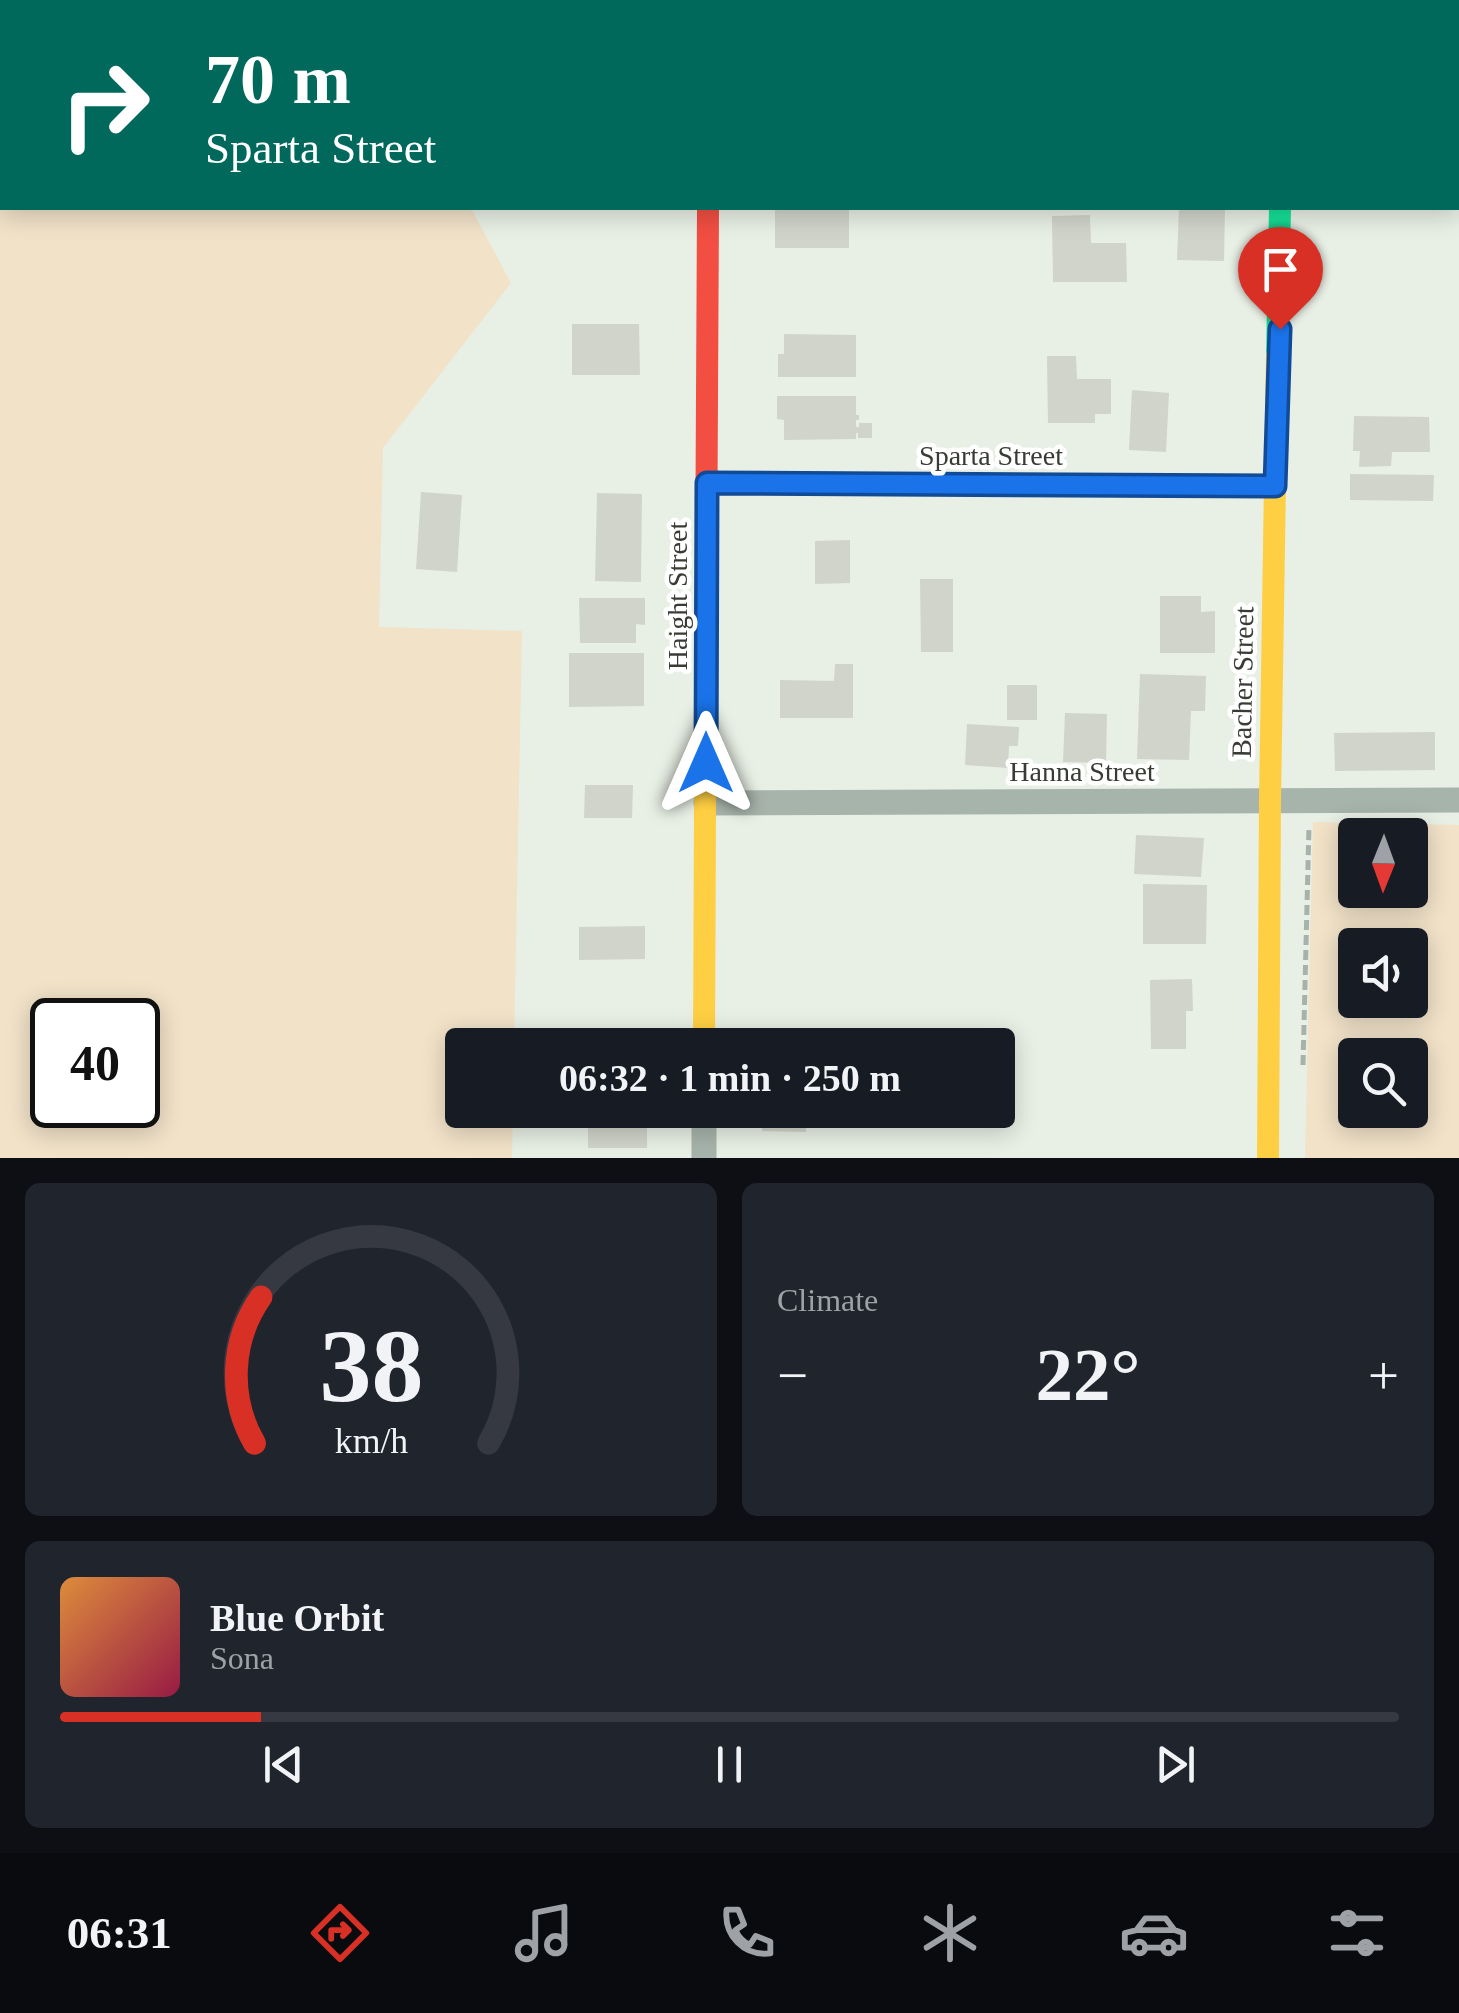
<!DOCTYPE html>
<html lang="en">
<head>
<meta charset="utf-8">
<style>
  :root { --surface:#171b24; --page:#20242c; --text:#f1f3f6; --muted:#9ea1a6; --line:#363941; --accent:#d93025 }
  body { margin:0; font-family:"Times New Roman",serif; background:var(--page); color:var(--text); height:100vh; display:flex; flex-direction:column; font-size:38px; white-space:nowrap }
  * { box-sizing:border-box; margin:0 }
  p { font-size:32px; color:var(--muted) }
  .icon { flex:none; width:55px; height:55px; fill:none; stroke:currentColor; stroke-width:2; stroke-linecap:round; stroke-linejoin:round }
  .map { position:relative; height:1158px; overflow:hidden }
  .panel { display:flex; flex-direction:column; gap:25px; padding:25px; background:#0d0f14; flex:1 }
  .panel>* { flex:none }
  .hud { position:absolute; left:0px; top:0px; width:1460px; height:210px; box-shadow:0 5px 25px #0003; background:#00695c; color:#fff; overflow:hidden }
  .needle { width:65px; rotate:181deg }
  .tools { position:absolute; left:1338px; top:818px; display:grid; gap:20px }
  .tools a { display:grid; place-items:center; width:90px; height:90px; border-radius:10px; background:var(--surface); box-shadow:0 5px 25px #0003; font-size:50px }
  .speed { position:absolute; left:30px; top:998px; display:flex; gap:20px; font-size:50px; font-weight:700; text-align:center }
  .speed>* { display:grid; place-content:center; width:130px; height:130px; border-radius:50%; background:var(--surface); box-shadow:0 5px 25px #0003; line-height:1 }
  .speed .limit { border:5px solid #111; border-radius:15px; background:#fff; color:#111 }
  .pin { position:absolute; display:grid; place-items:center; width:85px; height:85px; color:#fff; margin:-102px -42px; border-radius:50% 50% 50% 0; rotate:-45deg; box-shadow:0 0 10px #0007 }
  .pin .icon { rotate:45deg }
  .me { position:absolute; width:110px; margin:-55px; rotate:0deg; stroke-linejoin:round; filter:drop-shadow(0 0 8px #0008) }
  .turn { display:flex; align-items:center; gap:35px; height:210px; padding:0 40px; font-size:45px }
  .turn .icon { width:130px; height:130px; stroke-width:2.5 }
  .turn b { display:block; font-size:70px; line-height:85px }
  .big { font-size:75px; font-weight:700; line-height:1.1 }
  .panel .card { flex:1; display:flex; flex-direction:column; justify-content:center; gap:15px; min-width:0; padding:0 35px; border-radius:15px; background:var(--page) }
  .panel .dial { align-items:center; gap:0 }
  .dial svg { height:260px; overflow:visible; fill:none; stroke:var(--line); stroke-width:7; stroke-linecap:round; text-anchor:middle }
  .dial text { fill:var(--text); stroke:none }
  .song { display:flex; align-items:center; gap:30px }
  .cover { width:120px; height:120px; border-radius:15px; background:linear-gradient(135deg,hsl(30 70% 55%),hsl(340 70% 35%)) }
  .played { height:10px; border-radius:5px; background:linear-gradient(90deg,var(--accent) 15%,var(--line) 15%) }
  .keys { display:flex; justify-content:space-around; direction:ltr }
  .heat { display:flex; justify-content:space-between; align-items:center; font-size:55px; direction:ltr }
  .panel .tiles { flex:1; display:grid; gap:25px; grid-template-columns:1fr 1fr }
  .card:last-child { grid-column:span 2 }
  .trip { position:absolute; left:445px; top:1028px; width:570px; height:100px; border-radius:10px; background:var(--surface); box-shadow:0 5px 25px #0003; font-weight:700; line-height:100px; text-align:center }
  .tabs { display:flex; height:160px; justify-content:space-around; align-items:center; background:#090b0e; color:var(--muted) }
  .tabs .icon { width:70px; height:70px }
  .tabs .current { color:var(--accent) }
  .tabs b { font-size:45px; color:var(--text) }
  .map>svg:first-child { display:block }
  .green { fill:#f1e2c8; fill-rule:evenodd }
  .building { fill:#d1d4ca }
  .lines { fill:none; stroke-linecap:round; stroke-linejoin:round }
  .path { stroke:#a7b3aa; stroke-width:5; stroke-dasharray:10 5; stroke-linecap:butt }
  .street { stroke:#a7b4ab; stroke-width:25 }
  .fast { stroke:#16e098; stroke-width:22 }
  .slow { stroke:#ffcf43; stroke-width:22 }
  .jam { stroke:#f24e42; stroke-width:22 }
  .route-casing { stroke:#114b97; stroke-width:25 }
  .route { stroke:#1a73e8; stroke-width:18 }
  .labels { text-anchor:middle; stroke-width:9; stroke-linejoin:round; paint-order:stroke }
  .street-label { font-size:28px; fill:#383c34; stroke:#fff }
</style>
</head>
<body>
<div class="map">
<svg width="1459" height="1158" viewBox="0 0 1459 1158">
  <rect width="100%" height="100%" fill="#e8efe4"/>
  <path class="green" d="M0 0H451L449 2H2V208H471L511 283 383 448 379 627 522 631 514 1045H462V1110H513L512 1158H0ZM52 1020H138V1105H52Z
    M1313 822 1459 825V1158H1305ZM1355 835H1410V890H1355ZM1355 945H1410V1000H1355ZM1355 1055H1410V1110H1355Z"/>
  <path class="building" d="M1179 208H1225L1224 261 1177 260Z
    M849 209V248H775V210Z
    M1090 215 1091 243H1126L1127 282H1053L1052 216Z
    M572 324H639L640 375H572Z
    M784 334 856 335V377H778V354H784Z
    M1047 356H1076L1077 379H1111V414H1095V423H1048Z
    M1132 390 1169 393 1166 452 1129 450Z
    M777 396H856V415H859V420H856V427H859V423H872V438H858V433H856V439L784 440V420L777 419Z
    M1354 416 1429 417 1430 452H1392L1391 466 1359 467 1360 451H1353Z
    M1350 474 1434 475 1433 501 1350 500Z
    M421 492 462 495 457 572 416 569Z
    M597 493 642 494 641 582 595 581Z
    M850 540V583L815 584V541Z
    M920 579H953V652H921Z
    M1160 596H1201V612L1215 611V653H1160Z
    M579 598H645V625L636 624V643H580Z
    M569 653H644V706L569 707Z
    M835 664H853V718H780V680L834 681Z
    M1140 674 1206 676 1205 711H1191L1189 760 1137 759Z
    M1007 685H1037V720H1007Z
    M1065 713 1107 714 1106 763 1063 762Z
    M967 724 1019 727 1018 746H1009L1008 768 965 765Z
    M1435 732V770L1335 771 1334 733Z
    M585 785H633L632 818H584Z
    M1136 835 1204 838 1201 877 1134 874Z
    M1143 884 1207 885 1206 944H1143Z
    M645 926V959L579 960V927Z
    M1192 979 1193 1011H1186V1049H1151L1150 980Z
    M756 1028H823V1045H756Z
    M762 1110H806V1132L762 1131Z
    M588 1114H647V1148H588Z"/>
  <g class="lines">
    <path class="path" d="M1303 1065 1309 826"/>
    <path class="street" d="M709 2V0
      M1283 2V0
      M706 803 1459 800
      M704 1158V1110"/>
    <path class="fast" d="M1277 356 1280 208
      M707 483 1275 486"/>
    <path class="slow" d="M704 1045 706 587
      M1268 1158 1270 800 1277 356"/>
    <path class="jam" d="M706 587 708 208"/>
  </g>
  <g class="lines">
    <defs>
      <path id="route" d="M706 763 707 483 1275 486 1280 329"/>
    </defs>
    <use href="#route" class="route-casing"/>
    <use href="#route" class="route"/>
  </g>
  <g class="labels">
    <g class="street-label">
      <text x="991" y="465">Sparta Street</text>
      <text transform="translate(677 596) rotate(-90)" y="10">Haight Street</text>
      <text transform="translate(1242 682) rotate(-89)" y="10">Bacher Street</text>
      <text x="1082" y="781">Hanna Street</text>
    </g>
  </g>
</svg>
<div class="tools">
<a><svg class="needle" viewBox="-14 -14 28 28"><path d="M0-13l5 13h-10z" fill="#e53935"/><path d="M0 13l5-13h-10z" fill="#9ea1a6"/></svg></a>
<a><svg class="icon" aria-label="sound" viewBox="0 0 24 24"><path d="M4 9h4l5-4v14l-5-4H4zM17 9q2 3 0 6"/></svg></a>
<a><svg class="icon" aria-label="search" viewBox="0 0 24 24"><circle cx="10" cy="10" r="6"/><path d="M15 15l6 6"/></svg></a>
</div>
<div class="speed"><div class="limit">40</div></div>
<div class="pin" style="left:1280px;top:329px;background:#d93025"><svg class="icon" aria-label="arrive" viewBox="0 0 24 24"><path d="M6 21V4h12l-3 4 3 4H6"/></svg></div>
<svg class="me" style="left:706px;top:763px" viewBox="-20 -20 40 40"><path d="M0-17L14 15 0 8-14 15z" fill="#1a73e8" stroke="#fff" stroke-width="4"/></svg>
<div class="trip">06:32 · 1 min · 250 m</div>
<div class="hud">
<div class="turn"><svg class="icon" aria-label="right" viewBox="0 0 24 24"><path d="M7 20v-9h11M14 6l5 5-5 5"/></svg><div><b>70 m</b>Sparta Street</div></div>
</div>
</div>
<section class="panel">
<div class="tiles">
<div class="card dial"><svg viewBox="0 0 100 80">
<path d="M14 69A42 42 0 1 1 86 69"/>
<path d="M14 69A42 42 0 0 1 16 24" stroke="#d93025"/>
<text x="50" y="56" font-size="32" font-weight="700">38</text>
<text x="50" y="72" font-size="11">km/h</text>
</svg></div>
<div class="card"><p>Climate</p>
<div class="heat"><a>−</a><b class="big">22°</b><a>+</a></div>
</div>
<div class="card">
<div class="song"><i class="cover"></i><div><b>Blue Orbit</b><p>Sona</p></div></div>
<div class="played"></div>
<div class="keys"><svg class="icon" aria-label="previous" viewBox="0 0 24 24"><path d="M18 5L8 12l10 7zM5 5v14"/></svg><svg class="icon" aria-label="pause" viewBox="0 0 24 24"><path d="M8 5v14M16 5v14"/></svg><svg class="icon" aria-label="next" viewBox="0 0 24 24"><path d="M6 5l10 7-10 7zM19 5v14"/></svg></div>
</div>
</div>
</section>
<nav class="tabs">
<b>06:31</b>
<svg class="icon current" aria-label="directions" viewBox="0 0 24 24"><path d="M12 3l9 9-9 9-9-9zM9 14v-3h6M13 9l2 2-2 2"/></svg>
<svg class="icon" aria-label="music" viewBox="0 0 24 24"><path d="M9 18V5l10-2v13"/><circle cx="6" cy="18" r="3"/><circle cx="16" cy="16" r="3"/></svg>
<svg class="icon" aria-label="phone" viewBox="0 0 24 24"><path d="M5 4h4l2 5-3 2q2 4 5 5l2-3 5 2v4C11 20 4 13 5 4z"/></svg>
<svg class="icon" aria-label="climate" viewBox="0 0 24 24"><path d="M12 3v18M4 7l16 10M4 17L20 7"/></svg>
<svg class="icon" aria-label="car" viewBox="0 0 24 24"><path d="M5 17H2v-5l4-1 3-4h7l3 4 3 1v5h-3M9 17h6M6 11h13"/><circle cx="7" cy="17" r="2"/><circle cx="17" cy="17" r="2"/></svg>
<svg class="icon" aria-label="filters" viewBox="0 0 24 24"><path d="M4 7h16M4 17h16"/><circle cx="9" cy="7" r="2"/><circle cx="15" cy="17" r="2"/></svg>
</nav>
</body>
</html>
